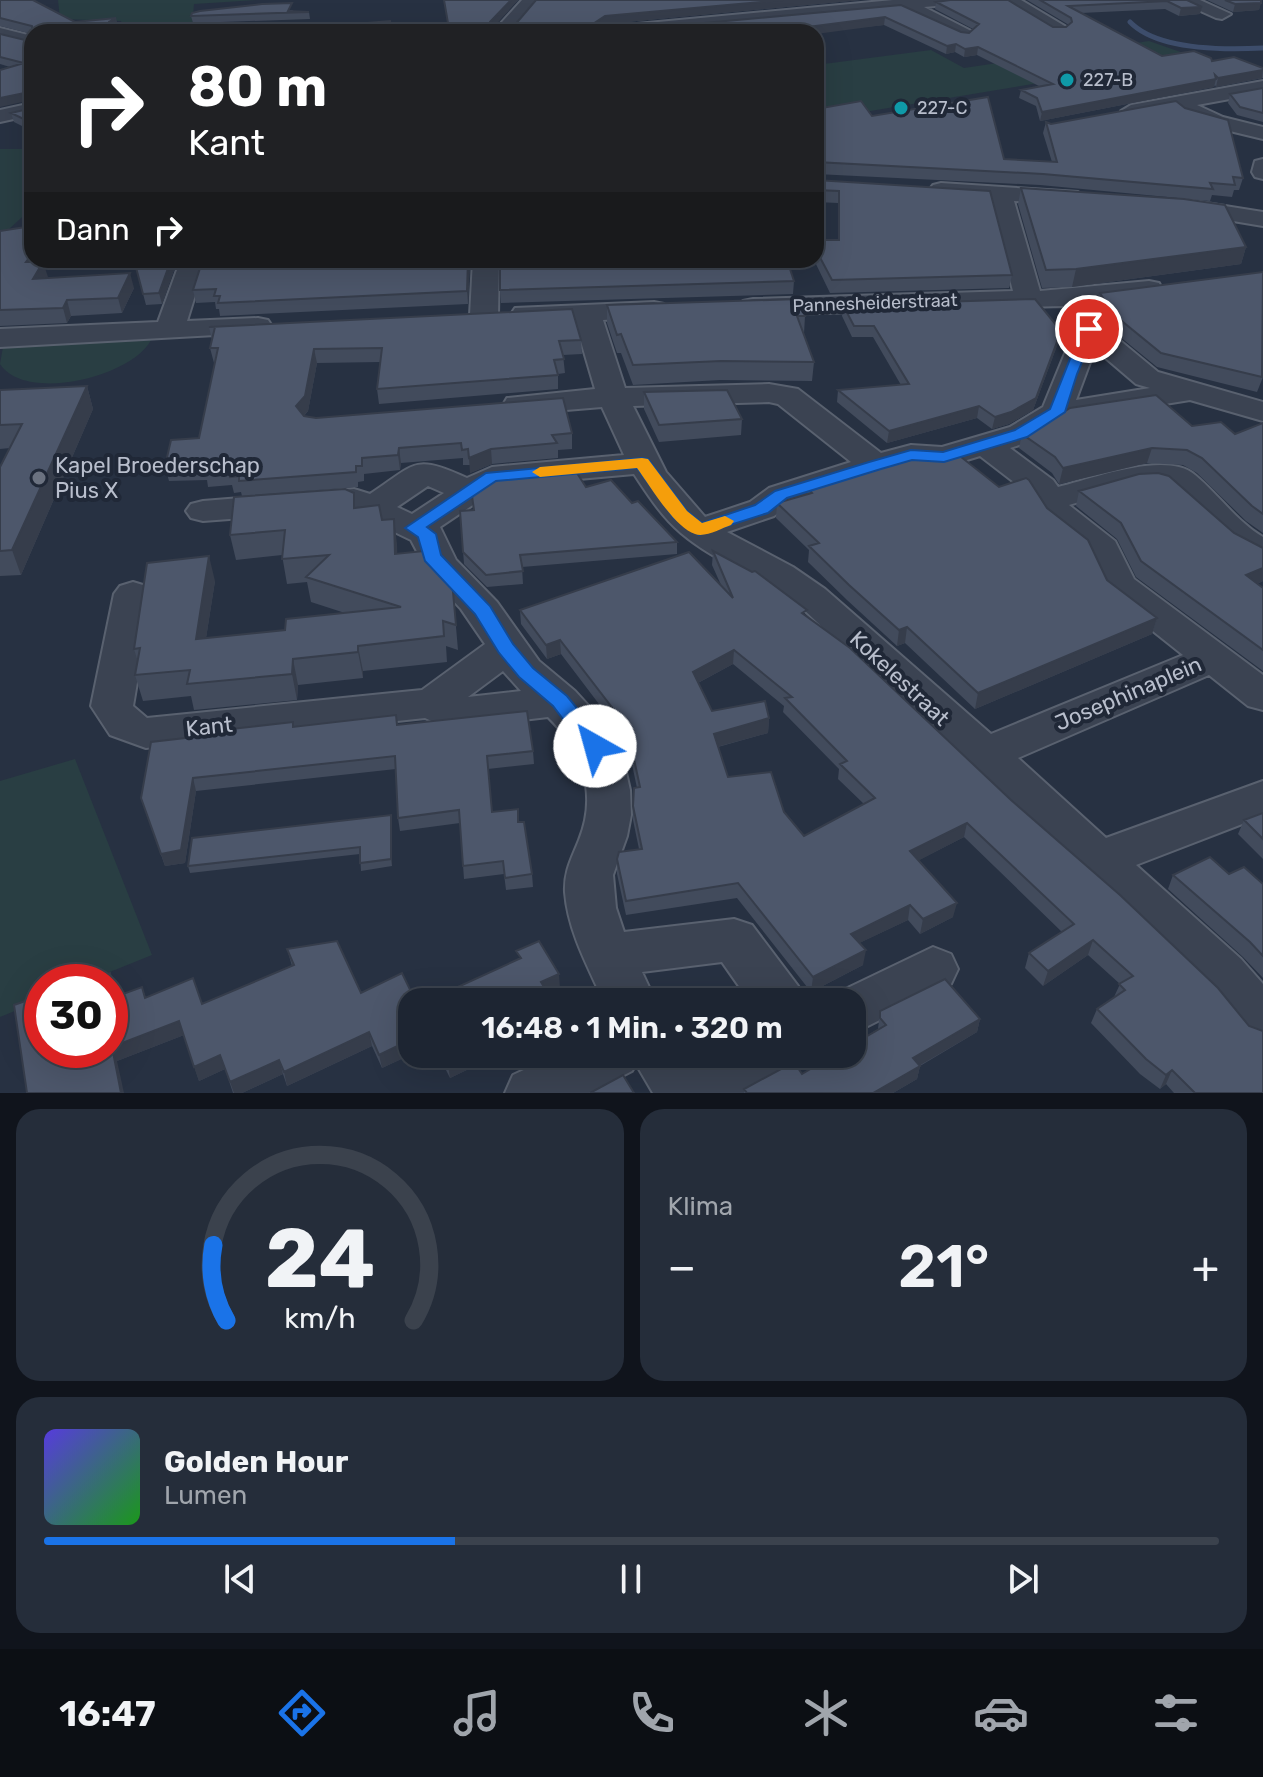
<!DOCTYPE html>
<html lang="de">
<head>
<meta charset="utf-8">
<style>
  :root { --surface:#1d2532; --page:#252d3a; --text:#f1f3f6; --muted:#a0a5ac; --line:#3b424d; --accent:#1a73e8 }
  body { margin:0; font-family:Rubik,sans-serif; background:var(--page); color:var(--text); height:100vh; display:flex; flex-direction:column; font-size:30px; white-space:nowrap }
  * { box-sizing:border-box; margin:0 }
  p { font-size:26px; color:var(--muted) }
  .icon { flex:none; width:44px; height:44px; fill:none; stroke:currentColor; stroke-width:2; stroke-linecap:round; stroke-linejoin:round }
  .map { position:relative; height:1093px; overflow:hidden }
  .panel { display:flex; flex-direction:column; gap:16px; padding:16px; background:#10141c; flex:1 }
  .panel>* { flex:none }
  .guide { position:absolute; left:24px; top:24px; width:800px; height:244px; border-radius:24px; box-shadow:0 8px 32px #0002,0 0 0 2px var(--line); background:#202124; color:#fff; overflow:hidden }
  .speed { position:absolute; left:24px; top:964px; display:flex; gap:16px; font-size:40px; font-weight:700; text-align:center }
  .speed>* { display:grid; place-content:center; width:104px; height:104px; border-radius:50%; background:var(--surface); box-shadow:0 8px 32px #0002,0 0 0 2px var(--line); line-height:1 }
  .speed .limit { border:12px solid #d22; background:#fff; color:#111 }
  .pin { position:absolute; display:grid; place-items:center; width:68px; height:68px; color:#fff; margin:-34px; border:4px solid #fff; border-radius:50%; box-shadow:0 2px 8px #0007 }
  .me { position:absolute; width:88px; margin:-44px; rotate:322deg; stroke-linejoin:round; filter:drop-shadow(0 0 6px #0008) }
  .turn { display:flex; align-items:center; gap:28px; height:168px; padding:0 32px; font-size:36px }
  .turn .icon { width:104px; height:104px; stroke-width:2.5 }
  .turn b { display:block; font-size:56px; line-height:68px }
  .then { display:flex; align-items:center; height:76px; padding:0 32px; background:#0003; gap:16px; font-size:30px }
  .big { font-size:60px; font-weight:600; line-height:1.1 }
  .panel .card { flex:1; display:flex; flex-direction:column; justify-content:center; gap:12px; min-width:0; padding:0 28px; border-radius:24px; background:var(--page) }
  .panel .dial { align-items:center; gap:0 }
  .dial svg { height:208px; overflow:visible; fill:none; stroke:var(--line); stroke-width:7; stroke-linecap:round; text-anchor:middle }
  .dial text { fill:var(--text); stroke:none }
  .song { display:flex; align-items:center; gap:24px }
  .cover { width:96px; height:96px; border-radius:12px; background:linear-gradient(135deg,hsl(250 70% 55%),hsl(120 70% 35%)) }
  .played { height:8px; border-radius:4px; background:linear-gradient(90deg,var(--accent) 35%,var(--line) 35%) }
  .keys { display:flex; justify-content:space-around; direction:ltr }
  .heat { display:flex; justify-content:space-between; align-items:center; font-size:44px; direction:ltr }
  .panel .tiles { flex:1; display:grid; gap:16px; grid-template-columns:1fr 1fr }
  .card:last-child { grid-column:span 2 }
  .trip { position:absolute; left:398px; top:988px; width:468px; height:80px; border-radius:24px; background:var(--surface); box-shadow:0 8px 32px #0002,0 0 0 2px var(--line); font-weight:600; line-height:80px; text-align:center }
  .tabs { display:flex; height:128px; justify-content:space-around; align-items:center; background:#0c0f14; color:var(--muted) }
  .tabs .icon { width:56px; height:56px }
  .tabs .current { color:var(--accent) }
  .tabs b { font-size:36px; color:var(--text) }
  .map>svg:first-child { display:block }
  .green { fill:#293e43 }
  .lines { fill:none; stroke-linecap:round; stroke-linejoin:round }
  .stream { stroke:#3d4d6b; stroke-width:5 }
  .minor-casing { stroke:#59616f; stroke-width:4 }
  .minor { fill:#3b4352; fill-rule:evenodd }
  .wall { fill:#424b5c; fill-rule:evenodd }
  .shaded-wall { fill:#363d4b }
  .building { fill:#4d576b; stroke:#363d4b; stroke-width:2; fill-rule:evenodd }
  .route { fill:#1a73e8; stroke:#114b97; stroke-width:2 }
  .slow { fill:#f59e0b }
  .culture-dot { fill:#0f9aa8; stroke:#202837; stroke-width:3 }
  .worship-dot { fill:#6b7280; stroke:#202837; stroke-width:3 }
  .labels { text-anchor:middle; stroke-width:8; stroke-linejoin:round; paint-order:stroke }
  .far-poi-label { font-size:18px; fill:#b8becc; stroke:#202837; text-anchor:start }
  .far-street-label { font-size:18px; fill:#b8becc; stroke:#202837 }
  .poi-label { font-size:22px; fill:#b8becc; stroke:#202837; text-anchor:start }
  .street-label { font-size:22px; fill:#b8becc; stroke:#202837 }
</style>
</head>
<body>
<div class="map">
<svg width="1263" height="1093" viewBox="0 0 1263 1093">
  <rect width="100%" height="100%" fill="#273142"/>
  <path class="green" d="M58 0H256L194 4 192 29 124 30 121 21 60 19Z
    M1149 41 1195 57 816 120V65L931 50 964 68Z
    M0 149H32V208L8 230 0 245Z
    M151 340C132 377 25 403 0 364L3 347Z
    M75 759 152 955 85 982H42V1000L0 1017V781Z"/>
  <g class="lines">
    <path class="stream" d="M1130 22C1158 51 1225 50 1263 48"/>
    <defs>
      <path id="minor" d="M522 0H539L512 32H493Z
        M893 0H955L947 5 924 7 975 33 966 38 960 37 901 9 661 32H596L605 27Z
        M1001 0H1021L1068 28 1065 32H1053Z
        M1176 0H1200L1231 14 1222 19 1216 18Z
        M208 26 217 31 112 32 121 27Z
        M0 28 32 36V46L0 38Z
        M1263 81V93L1197 105 1223 117 1263 127V139L1209 126 1175 109 1131 117 1121 111 1131 105Z
        M32 103V115L0 122V110Z
        M1263 159V179L1255 177 1252 172 1255 161Z
        M941 183 1078 192 1082 197 1078 202 1070 204 1014 201 1040 291 1149 281 1159 283 1162 289 1159 295 1089 304 1100 324 1158 372 1263 402V421L1190 400 1066 420 1032 441 1010 448 1053 480 1058 487C1092 479 1166 450 1195 475 1219 495 1236 521 1263 537V563C1216 551 1186 487 1154 485 1132 483 1092 499 1069 505L1115 541 1134 579 1263 675V710L1248 706 1209 675 1018 758 1106 838 1263 781V816L1136 865 1241 959 1263 984V1045L1244 1039 1205 989 799 605C762 577 716 563 681 533 661 516 648 495 634 474L501 486 440 527 456 560 497 602 539 661 575 691 596 714 622 755 630 790 631 815 627 836 613 875 616 908 624 932 734 919 752 925 798 986 806 1002H750L722 962 642 972 656 1002H604C588 967 568 931 565 892 564 871 572 858 579 840 598 793 582 750 548 717L449 729 425 718 146 748 110 735 91 706 114 594 120 586 133 582 146 586 152 594 133 706 147 718 422 690 485 644 461 609 430 576 411 540 349 510 203 521 191 518 186 511 191 504 203 501 354 489 370 494C417 463 413 454 467 478L492 467 624 455 602 407 518 414 507 412 503 405 507 398 595 389 575 321 515 320 511 314 515 308 654 302 664 304 668 310 664 316 603 320 625 388 769 384 798 389 881 453 911 445 942 447 1010 427 1043 407 1075 329 1063 306 753 315 743 313 739 307 743 301 753 299 1013 291 990 200 933 195 929 190 933 185ZM1095 349 1136 384 1150 388 1076 400ZM769 402 778 404 851 462 769 488 750 502 705 517 666 472 633 406ZM980 456 1028 493 1045 521 1086 554 1105 593 1183 655 991 734 825 589 793 567 727 532 774 516 793 502 887 472 912 465 944 467ZM428 486 444 493 412 514 397 507ZM503 671 521 691 468 697Z
        M1181 199 1263 212V226L1173 211 1169 206 1173 201Z
        M186 260H215L202 273 187 321 258 318 268 320 272 326 268 332 0 347V329L158 322 177 270Z
        M473 260H499L498 315 494 321 484 323 474 321 470 315Z
        M933 947 951 954 958 969 951 984 852 1034V1002H830L833 995Z
        M558 1054H689L699 1068 723 1054H799L791 1071 755 1093H653L636 1064 632 1071 589 1093H505L513 1075Z"/>
    </defs>
    <use href="#minor" class="minor-casing"/>
    <use href="#minor" class="minor"/>
  </g>
  <path class="wall" d="M0 0 75 22 118 25 115 27 129 32H32V34L0 26Z
    M444 0H518L494 26H514L536 0H861L605 24 600 27H661L901 5 961 32 969 33 973 29 935 9 936 2 1053 27H1066L1069 25 1027 0H1187L1200 14 1179 16 1165 9 1081 13 1162 56 1212 61 1263 70V78L1216 87 1215 85 1214 87 1040 121 1036 106 1019 98 1021 90 1039 86 977 55 964 57 955 52 946 54 884 25 816 32 319 27 448 23Z
    M1207 0H1261L1259 10 1233 12Z
    M293 10 292 12H309L310 19 193 23 191 16Z
    M0 34 29 41 32 39V101L10 67 0 64Z
    M1263 88V122L1237 115 1228 103 1230 94Z
    M32 108V131L14 122 11 113Z
    M816 109 872 116 1004 159 1052 162 1043 133 1046 122 1243 178 1239 190H1234L1232 197 1212 195 1210 201 1040 185 816 174Z
    M816 180 1012 275 1009 288 830 293 814 260H816V240H838V203L816 202Z
    M1021 188 1246 247 1241 264 1072 287 1042 288 1018 204Z
    M0 231 41 262 47 278 134 288 122 313 71 316 67 323 0 326Z
    M134 260 174 270 162 304 146 305Z
    M204 260H470L468 304 220 316 219 309H216L215 302 196 303 193 290Z
    M794 281 793 294 501 303 500 290Z
    M1100 293 1263 377 1257 392 1157 367 1108 327 1097 306Z
    M607 305 805 316 804 334 814 362 812 381 720 380 633 385 621 353H617L607 323Z
    M843 305 1058 343 1033 410 1009 424 992 429 977 418 887 443 837 402 838 390 901 385 873 337H852L842 316Z
    M209 327 581 340 582 354 563 355 565 373 558 374V389L379 404 377 389 380 362 317 363 308 411 304 416 316 418 572 433V449L558 450V458L492 464 470 473V465H463V458L401 463 400 470 364 474V481L358 482V487L242 496 241 492 234 493 232 485 208 487 207 480 169 481 165 466 199 438 215 363H214L210 348 212 340Z
    M87 386 93 409 21 575 0 576V467L10 448 0 449V390Z
    M644 392 742 419 741 435 659 442 644 409Z
    M1263 423V533L1246 521 1197 473 1183 465 1147 463 1059 484 1052 473 1019 448 1022 434 1192 426 1235 434Z
    M586 487 632 503 677 542V554L522 567 523 584 487 587 464 564 460 511 474 510Z
    M999 487 1047 508 1107 580 1157 618 1152 634 975 709 905 643 897 646 847 600 808 562 809 550 776 518 777 503 807 494 808 488Z
    M1079 491 1234 533 1263 548V581L1257 584 1263 588V671L1136 577 1117 539 1076 506Z
    M356 508 382 520 394 519 397 553 452 581 458 650 446 646 447 662 363 671V678L298 685 297 700 194 710 191 696 143 701 135 675 138 662 134 649 215 581 206 638 285 630 345 613 311 602 307 582 287 584 282 555 236 560 230 535Z
    M713 551 806 616 1263 1093H1174L1166 1084 1160 1089 1140 1074 1091 1023 1097 1009 1114 997 1120 984 1088 955 1043 986 1025 968 1029 953 1062 932 964 837 919 860 953 917 920 934 908 920 859 943 863 965 811 992 737 898 626 915 617 874V859L639 849 633 820 634 788H637L627 741 561 654 547 659 521 624 520 610 721 585 712 565ZM733 664 784 706 783 712 839 769 838 779 864 804 804 836 784 812 728 777 718 747 768 733 769 718 712 711 698 683Z
    M396 715 398 725 533 751 534 764 488 769 492 812 519 822 532 874 533 887 506 890 504 874 464 879 460 823 400 831 398 818 396 769 196 791 185 863 165 866 141 798 294 727Z
    M1263 813V859L1238 834 1244 820Z
    M391 815 392 866 361 871 360 854 190 873 188 866Z
    M1229 874 1263 884V978L1243 957 1168 889 1173 875Z
    M287 949 361 993 412 1002V1054L382 1068 372 1046 287 1086 283 1074 242 1093H233L225 1069 199 1081 184 1035 117 1061 102 976 116 987 118 996 142 987 146 998 202 1004 292 966Z
    M880 1011 980 1019 977 1032 920 1066 917 1079 893 1093H744V1089L802 1074 878 1029Z
    M438 1054H500L450 1078Z
    M694 1054H717L700 1064Z"/>
  <path class="shaded-wall" d="M511 0H518L491 30 490 22Z
    M783 0H861L605 24 593 31V24L605 16Z
    M1261 3 1259 10 1233 12 1235 4Z
    M1202 7 1200 14 1179 16 1181 8Z
    M885 17 884 25 816 34V32H769Z
    M116 18 118 25 111 29 108 26 109 22Z
    M749 24 748 32H671Z
    M956 44 955 52 946 54 947 46Z
    M978 47 977 55 964 57 965 49Z
    M1263 70 1262 78 1216 87 1218 78Z
    M1216 79 1214 87 1040 121 1042 112Z
    M29 92 31 100 0 107V98Z
    M1246 247 1241 264 1072 287 1076 269Z
    M32 254V260H42L31 277 26 262Z
    M172 260 174 270 162 304 159 293Z
    M468 260H470L468 304 467 291Z
    M43 262 48 277 38 294 33 279Z
    M130 273 134 288 122 313 118 298Z
    M67 300 71 316 67 323 63 308Z
    M1061 331 1058 343 1033 410 1009 424 992 429 995 417Z
    M314 349 317 363 308 411 299 421 296 406Z
    M87 386 93 409 21 575 12 550Z
    M979 406 977 418 887 443 889 431Z
    M399 448 401 463 400 470 398 455Z
    M1152 448 1147 463 1059 484 1063 468Z
    M491 449 492 464 470 473 469 458Z
    M394 519 397 544 398 578 395 554Z
    M209 556 215 581 202 664 196 639Z
    M1263 568V581L1241 591 1246 575Z
    M1157 618 1152 634 975 709 978 693Z
    M907 627 905 643 897 646 899 630Z
    M560 640 561 654 547 659 546 645Z
    M358 646 363 671V678L358 652Z
    M734 650 733 664 692 686 693 672Z
    M293 659 298 685 297 700 292 674Z
    M769 718 768 733 713 748 714 734Z
    M193 778 196 791 185 863 165 866 161 854Z
    M391 815 392 822V866L391 859Z
    M967 823 964 837 908 866 910 851Z
    M957 903 953 917 920 934 923 919Z
    M910 905 908 920 849 948 851 934Z
    M1093 940 1088 955 1043 986 1048 971Z
    M866 950 863 965 811 992 813 977Z
    M110 973 116 987 121 1011 115 997Z
    M559 974 560 988 542 996 541 982Z
    M980 1019 977 1032 910 1071 913 1058Z
    M179 1021 184 1035 117 1061 124 1093H121L112 1047Z
    M369 1032 372 1046 287 1086 284 1072Z
    M412 1039V1054L382 1068 379 1055Z
    M470 1054H500L450 1078 448 1065Z
    M705 1054H717L700 1064 701 1057Z
    M220 1055 225 1069 199 1081 194 1067Z
    M279 1060 283 1074 242 1093H234L230 1082Z
    M920 1066 917 1079 893 1093H873Z
    M1172 1070 1166 1084 1160 1089 1166 1075Z"/>
  <path class="building" d="M0 0H33L75 22 116 18 109 22 108 26 122 27 123 30 129 32H33L32 26 0 18Z
    M444 0H511L490 22V26H514L536 0H783L605 16 593 24 596 27H661L901 5 961 32 969 33 979 24 936 2 950 0H1008L1053 27H1066L1072 22 1071 18 1040 0H1187L1202 7 1181 8 1167 1 1068 6 1162 56 1194 51 1211 58 1212 61 1234 57 1263 68V70L1218 78 1215 75 1216 79 1042 112 1037 98 1021 90 1053 84 978 47 965 49 956 44 947 46 885 17 769 32 749 24 671 32H160L163 28 319 27 390 21 391 26 448 23Z
    M1225 0H1261V3L1235 4Z
    M292 3 288 11 309 12 191 16 192 13 200 11 262 4Z
    M0 34 29 41 32 39V94L29 92 0 98V70L24 63 0 57Z
    M1263 88V113L1240 107 1230 94Z
    M988 97 1004 159 1057 162 1046 122 1051 124 1176 101 1185 108 1228 120 1243 178 1233 177 1235 185 1210 183 1213 189 1043 174 816 162V109L861 101 872 116Z
    M32 108V123L11 113Z
    M816 180 990 191 1012 275 832 280 816 250V240H839V191L816 190Z
    M1021 188 1184 199 1225 205 1246 247 1076 269 1046 270Z
    M32 226V254L26 262H43L33 279 130 273 118 298 67 300 63 308 0 310V231Z
    M134 260H171L159 293 143 294Z
    M204 260H468L467 291 218 303 220 296H214L216 289 193 290 202 262Z
    M500 260H787L794 281 500 290Z
    M1263 272 1262 377 1161 353 1112 313 1100 293Z
    M800 299 805 316H797L814 362 721 361 633 365 621 334 617 335 607 305Z
    M1035 299 1061 331 1036 398 1011 412 995 417 979 406 889 431 838 390 909 384 874 326H854L843 305Z
    M572 309 581 340 559 341 564 359 554 360 558 375 377 389 382 348 314 349 305 396 296 406 304 416 316 418 563 398 572 433 552 435 557 443 491 449 469 458 468 449 462 450 461 443 399 448 398 455 362 458V466H356V472L239 481V476L230 477 231 470 205 472 206 465 165 466 171 440 199 438 218 348H210L215 327H209Z
    M87 386 12 550 0 551V467L22 424 0 425V390Z
    M727 390 742 419 659 425 644 392Z
    M1156 395 1192 426 1221 422 1235 434 1263 423V514L1252 506 1202 458 1187 450 1152 448 1063 468 1055 457 1022 434 1037 429 1070 408Z
    M956 453 999 487 1026 478 1029 480 1047 508 1088 540 1107 580 1157 618 978 693 907 627 899 630 849 585 809 546 819 543 777 503 812 493 808 488 920 454Z
    M575 470 586 487 611 480 632 503 638 501 677 542 520 555 523 571 486 575 463 552 460 511 474 510 472 496 501 477Z
    M1158 473 1169 476 1234 533 1263 548V568L1246 575 1263 588V650L1141 561 1121 523 1079 491 1139 474Z
    M345 489 354 493V508L379 505 382 520 394 519 395 554 424 551 452 581 456 625 443 621 444 636 358 646V652L293 659 292 674 187 684 190 670 135 675 140 648 134 649 147 563 209 556 196 639 285 630 286 619 401 607 306 577 329 555 282 559 285 530 230 535 234 497Z
    M713 551 752 572 755 571 807 610 802 613 850 648 1011 800 1120 895 1218 988 1249 1026 1263 1031V1093H1195L1172 1070 1166 1075 1146 1059 1097 1009 1125 990 1119 984 1133 976 1093 940 1048 971 1029 953 1074 924 967 823 910 851 957 903 923 919 910 905 851 934 866 950 813 977 738 883 626 901 617 859 619 852 642 849 633 806 634 788 640 787 627 727 560 640 546 645 520 610 689 552 733 598ZM734 650 792 697 785 698 847 761 840 764 875 798 804 836 784 812 771 772 728 777 714 734 769 718 765 701 712 711 693 672Z
    M527 711 533 751 487 756 492 812 518 809V822H524L532 874 505 878 503 861 463 866 459 810 398 818 395 756 193 778 181 850 161 854 141 798 151 742 185 738 186 734 293 722V727L396 715 397 725Z
    M1263 813V839L1244 820Z
    M391 815V859L360 863V847L188 866 192 838Z
    M1210 857 1229 874 1244 867 1263 884V956L1250 942 1173 875Z
    M337 941 361 993 402 973 416 1002H412V1039L379 1055 369 1032 284 1072 279 1060 230 1082 220 1055 194 1067 179 1021 112 1047 121 1093H27L14 1005 42 995V1050H110V982H77L101 973V976L110 973 115 997 142 987 145 998 193 978 202 1004 294 965 287 949Z
    M539 941 559 974 541 982 553 1002H425L521 958 516 951Z
    M945 979 980 1019 913 1058 920 1066 873 1093H747L744 1089 794 1062 802 1074 836 1054H852V1045L886 1025 880 1018V1011Z
    M743 990 751 998H760L763 1002H719Z
    M442 1054H470L448 1065Z
    M623 1075 634 1093H590Z"/>
  <path class="route" d="M1089 325 1096 329 1077 374 1065 412 1027 437 944 462 912 460 881 469 787 498 768 513 699 535 674 518 637 468 496 481 427 527 436 534 441 555 490 606 513 644 533 668 567 696 603 740 606 746 603 751H587L553 706 519 677 499 653 475 614 425 561 418 537 405 528 486 473 642 458 648 459 687 511 702 523 755 505 775 491 869 462 911 450 943 452 1015 430 1050 409 1082 329Z"/>
  <path class="slow" d="M642 458 648 459 687 511 702 523 725 516 734 521 731 525C722 528 705 538 695 534 675 528 650 486 637 468L540 477 532 472 540 467Z"/>
  <g class="culture-dot">
    <circle cx="1067" cy="80" r="8"/>
    <circle cx="901" cy="108" r="8"/>
  </g>
  <circle class="worship-dot" cx="39" cy="478" r="8"/>
  <g class="labels">
    <g class="far-poi-label">
      <text x="1083" y="86">227-B</text>
      <text x="917" y="114">227-C</text>
    </g>
    <g class="far-street-label">
      <text transform="translate(875 303) rotate(-2)" y="6">Pannesheiderstraat</text>
    </g>
    <g class="poi-label">
      <text x="55" y="473">Kapel Broederschap<tspan x="55" dy="25">Pius X</tspan></text>
    </g>
    <g class="street-label">
      <text transform="translate(900 678) rotate(43)" y="8">Kokelestraat</text>
      <text transform="translate(1128 693) rotate(-23)" y="8">Josephinaplein</text>
      <text transform="translate(209 726) rotate(-6)" y="8">Kant</text>
    </g>
  </g>
</svg>
<div class="speed"><div class="limit">30</div></div>
<div class="pin" style="left:1089px;top:329px;background:#d93025"><svg class="icon" aria-label="arrive" viewBox="0 0 24 24"><path d="M6 21V4h12l-3 4 3 4H6"/></svg></div>
<svg class="me" style="left:595px;top:746px" viewBox="-20 -20 40 40"><circle r="19" fill="#fff"/><path d="M0-13L10 11 0 6-10 11z" fill="#1a73e8"/></svg>
<div class="trip">16:48 · 1 Min. · 320 m</div>
<div class="guide">
<div class="turn"><svg class="icon" aria-label="right" viewBox="0 0 24 24"><path d="M7 20v-9h11M14 6l5 5-5 5"/></svg><div><b>80 m</b>Kant</div></div>
<div class="then">Dann<svg class="icon" aria-label="right" viewBox="0 0 24 24"><path d="M7 20v-9h11M14 6l5 5-5 5"/></svg></div>
</div>
</div>
<section class="panel">
<div class="tiles">
<div class="card dial"><svg viewBox="0 0 100 80">
<path d="M14 69A42 42 0 1 1 86 69"/>
<path d="M14 69A42 42 0 0 1 9 40" stroke="#1a73e8"/>
<text x="50" y="56" font-size="32" font-weight="700">24</text>
<text x="50" y="72" font-size="11">km/h</text>
</svg></div>
<div class="card"><p>Klima</p>
<div class="heat"><a>−</a><b class="big">21°</b><a>+</a></div>
</div>
<div class="card">
<div class="song"><i class="cover"></i><div><b>Golden Hour</b><p>Lumen</p></div></div>
<div class="played"></div>
<div class="keys"><svg class="icon" aria-label="previous" viewBox="0 0 24 24"><path d="M18 5L8 12l10 7zM5 5v14"/></svg><svg class="icon" aria-label="pause" viewBox="0 0 24 24"><path d="M8 5v14M16 5v14"/></svg><svg class="icon" aria-label="next" viewBox="0 0 24 24"><path d="M6 5l10 7-10 7zM19 5v14"/></svg></div>
</div>
</div>
</section>
<nav class="tabs">
<b>16:47</b>
<svg class="icon current" aria-label="directions" viewBox="0 0 24 24"><path d="M12 3l9 9-9 9-9-9zM9 14v-3h6M13 9l2 2-2 2"/></svg>
<svg class="icon" aria-label="music" viewBox="0 0 24 24"><path d="M9 18V5l10-2v13"/><circle cx="6" cy="18" r="3"/><circle cx="16" cy="16" r="3"/></svg>
<svg class="icon" aria-label="phone" viewBox="0 0 24 24"><path d="M5 4h4l2 5-3 2q2 4 5 5l2-3 5 2v4C11 20 4 13 5 4z"/></svg>
<svg class="icon" aria-label="climate" viewBox="0 0 24 24"><path d="M12 3v18M4 7l16 10M4 17L20 7"/></svg>
<svg class="icon" aria-label="car" viewBox="0 0 24 24"><path d="M5 17H2v-5l4-1 3-4h7l3 4 3 1v5h-3M9 17h6M6 11h13"/><circle cx="7" cy="17" r="2"/><circle cx="17" cy="17" r="2"/></svg>
<svg class="icon" aria-label="filters" viewBox="0 0 24 24"><path d="M4 7h16M4 17h16"/><circle cx="9" cy="7" r="2"/><circle cx="15" cy="17" r="2"/></svg>
</nav>
</body>
</html>
